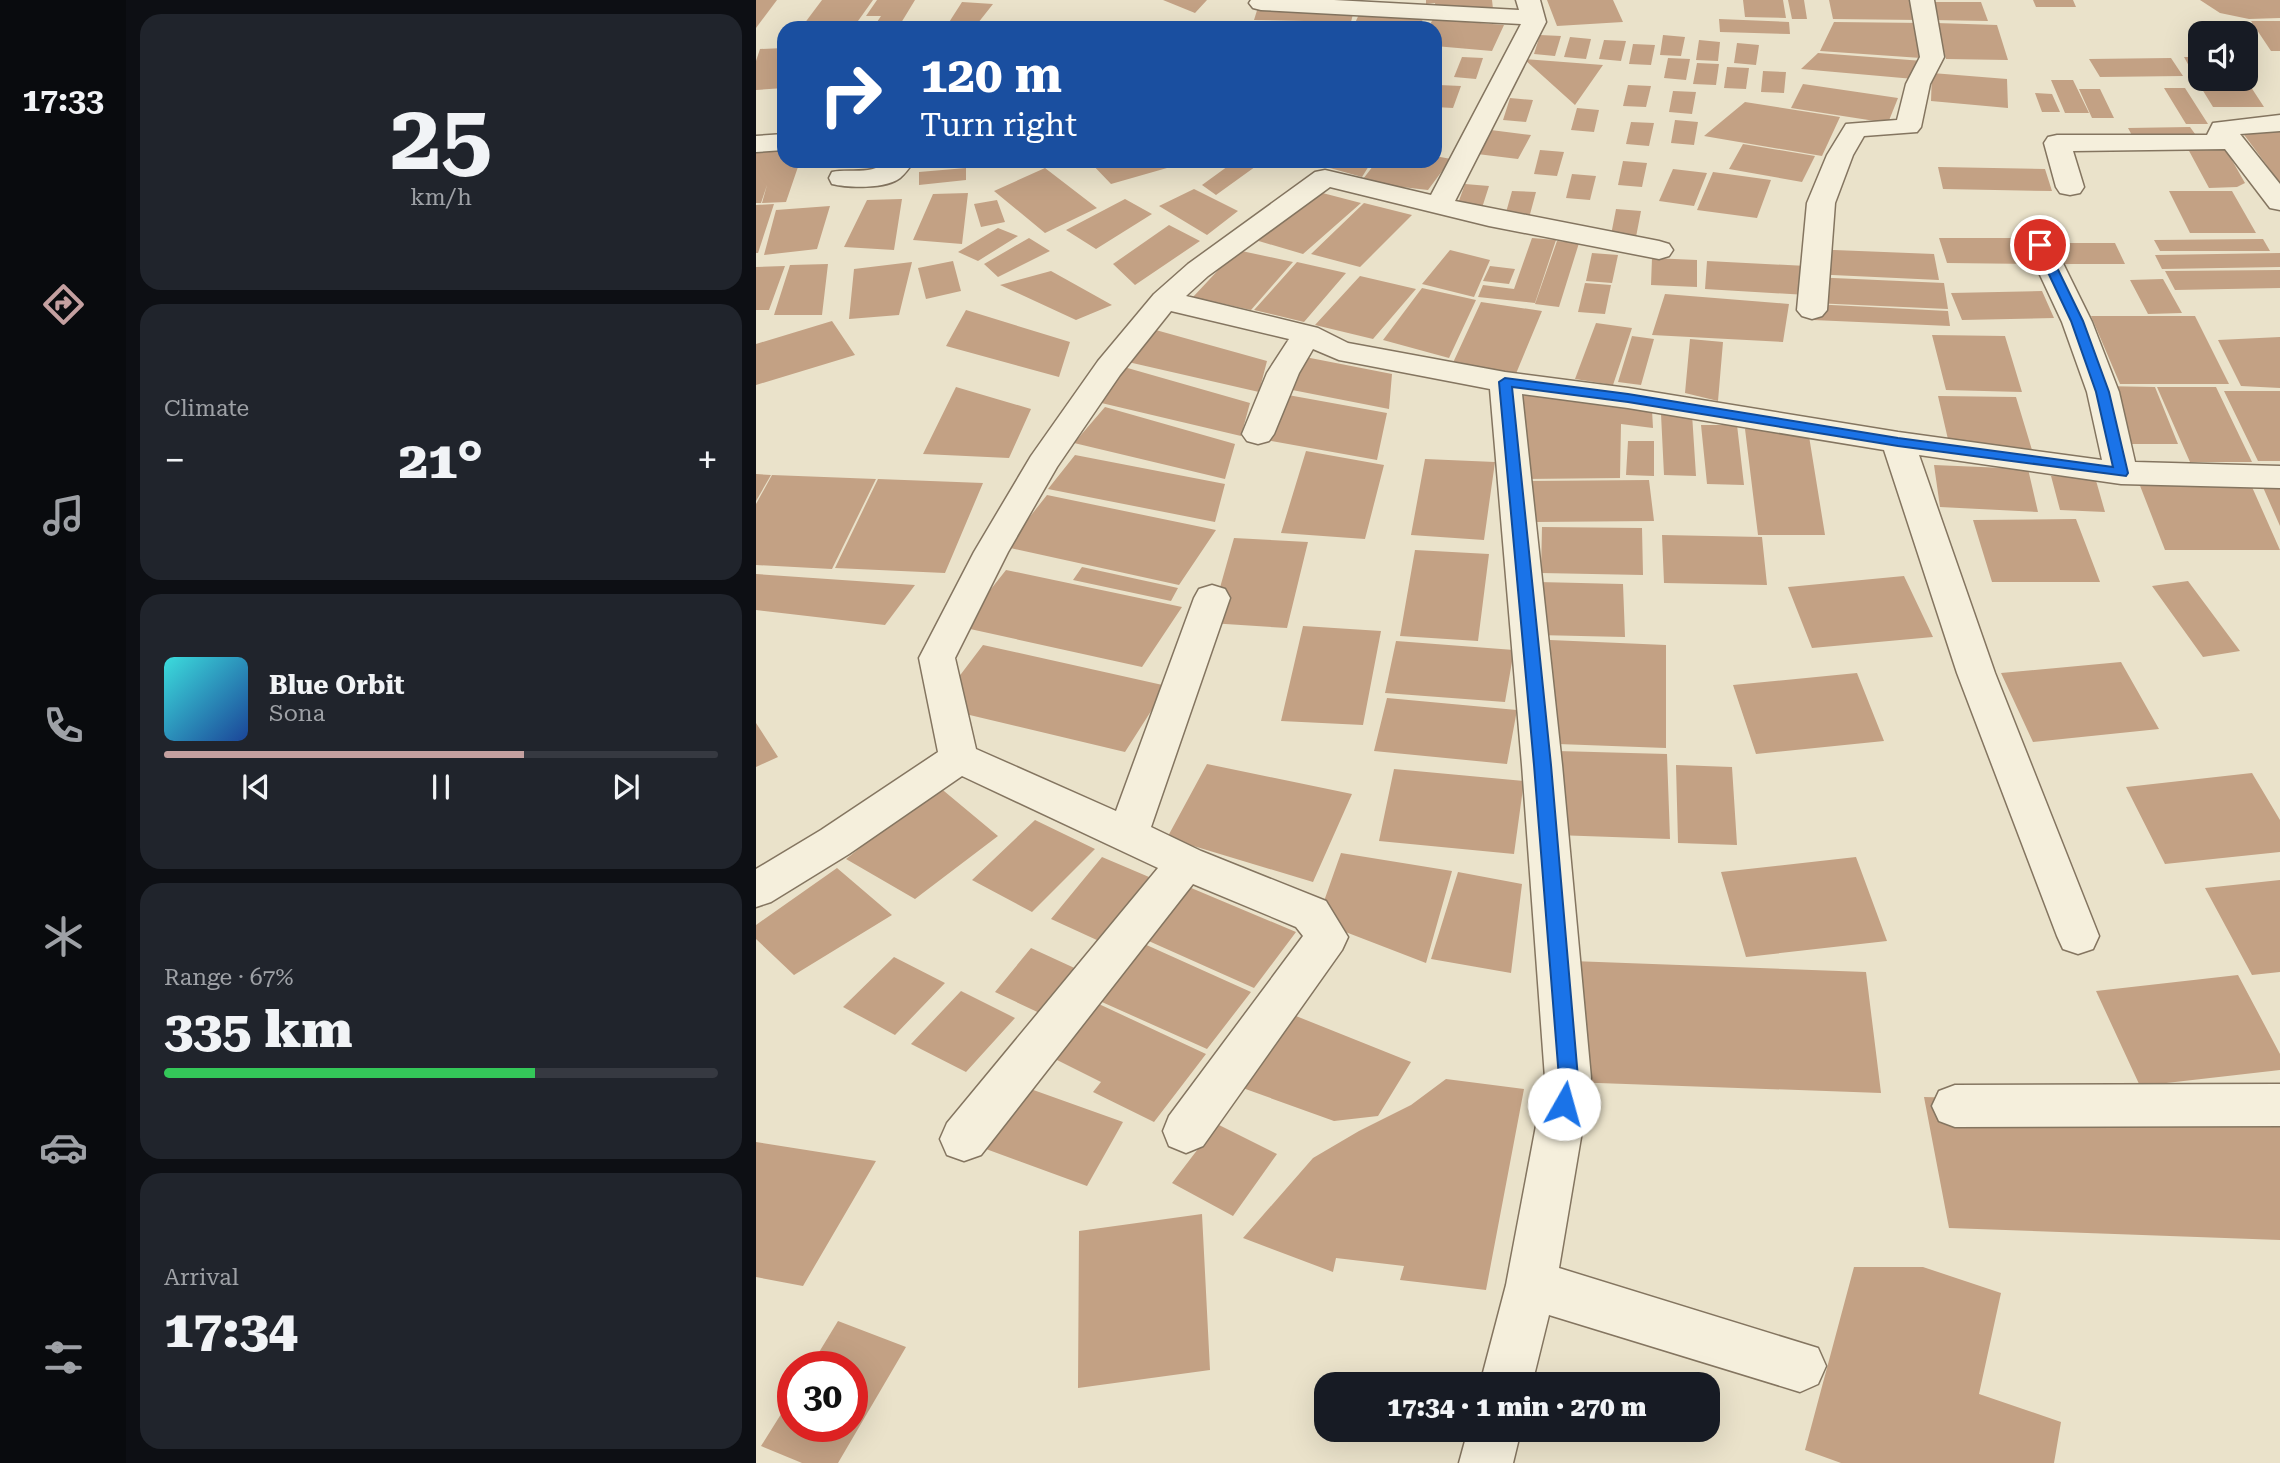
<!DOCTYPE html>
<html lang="en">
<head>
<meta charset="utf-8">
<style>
  :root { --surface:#171b24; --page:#20242c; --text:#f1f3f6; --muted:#9ea1a6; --line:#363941; --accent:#c4a0a0 }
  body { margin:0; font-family:"Roboto Serif",serif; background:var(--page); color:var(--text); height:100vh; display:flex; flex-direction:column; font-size:26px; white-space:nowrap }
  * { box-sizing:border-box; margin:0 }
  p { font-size:23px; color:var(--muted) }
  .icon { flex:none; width:38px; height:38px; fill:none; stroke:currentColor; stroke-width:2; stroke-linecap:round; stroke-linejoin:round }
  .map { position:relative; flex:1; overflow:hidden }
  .details { display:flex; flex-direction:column; gap:14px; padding:14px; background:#0d0f14; width:630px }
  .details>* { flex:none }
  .hud { position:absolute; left:21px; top:21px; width:665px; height:147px; border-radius:21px; box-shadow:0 7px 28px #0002; background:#1a4fa0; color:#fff; overflow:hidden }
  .fabs { position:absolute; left:1432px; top:21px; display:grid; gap:14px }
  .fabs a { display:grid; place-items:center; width:70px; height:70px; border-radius:14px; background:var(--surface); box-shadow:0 7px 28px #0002; font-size:35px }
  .speed { position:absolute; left:21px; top:1351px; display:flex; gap:14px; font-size:35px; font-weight:700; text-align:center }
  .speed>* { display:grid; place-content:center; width:91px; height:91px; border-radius:50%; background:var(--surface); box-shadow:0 7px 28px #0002; line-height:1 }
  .speed .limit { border:10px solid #d22; background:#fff; color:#111 }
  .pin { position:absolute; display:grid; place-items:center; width:60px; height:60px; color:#fff; margin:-30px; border:4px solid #fff; border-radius:50%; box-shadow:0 2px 7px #0007 }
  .me { position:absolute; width:77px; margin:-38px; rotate:7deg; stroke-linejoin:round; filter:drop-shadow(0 0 5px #0008) }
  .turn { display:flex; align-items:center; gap:24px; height:147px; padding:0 28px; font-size:32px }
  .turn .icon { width:91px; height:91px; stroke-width:2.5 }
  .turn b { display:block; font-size:49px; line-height:60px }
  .big { font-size:52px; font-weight:800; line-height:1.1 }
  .details .card { flex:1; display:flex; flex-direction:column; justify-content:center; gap:10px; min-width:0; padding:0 24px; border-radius:21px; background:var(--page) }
  .details .dial { align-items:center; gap:0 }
  .dial b { font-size:91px; line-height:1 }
  .song { display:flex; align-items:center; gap:21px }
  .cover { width:84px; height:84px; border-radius:10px; background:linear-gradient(135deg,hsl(180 70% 55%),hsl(220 70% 35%)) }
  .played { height:7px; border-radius:4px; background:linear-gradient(90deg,var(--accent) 65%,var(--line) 65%) }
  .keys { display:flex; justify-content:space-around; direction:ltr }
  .heat { display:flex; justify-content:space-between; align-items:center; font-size:38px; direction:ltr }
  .charge { height:10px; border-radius:5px; background:linear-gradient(90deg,#34c759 67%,var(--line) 0) }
  .trip { position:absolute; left:558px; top:1372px; width:406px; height:70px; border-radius:21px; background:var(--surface); box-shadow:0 7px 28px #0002; font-weight:800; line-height:70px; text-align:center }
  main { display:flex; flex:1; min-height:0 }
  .menu { display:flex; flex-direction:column; width:126px; justify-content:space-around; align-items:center; background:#090b0e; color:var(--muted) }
  .menu .icon { width:49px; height:49px }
  .menu .selected { color:var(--accent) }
  .menu b { font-size:32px; color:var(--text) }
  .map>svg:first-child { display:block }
  .building { fill:#c3a184 }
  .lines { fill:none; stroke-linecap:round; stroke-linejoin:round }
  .street-casing { stroke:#847560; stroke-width:3 }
  .street { fill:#f5efdc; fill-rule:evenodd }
  .route { fill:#1a73e8; stroke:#114b97; stroke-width:2 }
</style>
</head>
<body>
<main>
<nav class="menu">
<b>17:33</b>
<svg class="icon selected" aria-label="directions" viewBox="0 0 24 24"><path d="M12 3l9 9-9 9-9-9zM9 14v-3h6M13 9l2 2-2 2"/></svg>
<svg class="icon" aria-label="music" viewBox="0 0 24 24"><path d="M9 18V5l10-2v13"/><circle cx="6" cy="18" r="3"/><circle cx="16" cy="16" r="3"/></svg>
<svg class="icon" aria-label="phone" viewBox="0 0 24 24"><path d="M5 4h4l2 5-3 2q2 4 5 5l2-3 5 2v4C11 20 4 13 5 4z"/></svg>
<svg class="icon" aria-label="climate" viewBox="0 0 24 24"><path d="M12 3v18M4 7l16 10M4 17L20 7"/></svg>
<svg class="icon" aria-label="car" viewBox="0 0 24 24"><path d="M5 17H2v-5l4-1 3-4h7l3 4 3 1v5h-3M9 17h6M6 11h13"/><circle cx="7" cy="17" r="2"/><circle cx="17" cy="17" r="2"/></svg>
<svg class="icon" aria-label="filters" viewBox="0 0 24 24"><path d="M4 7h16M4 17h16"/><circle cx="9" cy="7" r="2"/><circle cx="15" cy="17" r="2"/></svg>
</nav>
<section class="details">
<div class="card dial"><b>25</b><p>km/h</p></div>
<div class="card"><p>Climate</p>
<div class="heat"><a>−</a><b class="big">21°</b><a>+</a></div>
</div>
<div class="card">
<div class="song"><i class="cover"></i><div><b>Blue Orbit</b><p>Sona</p></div></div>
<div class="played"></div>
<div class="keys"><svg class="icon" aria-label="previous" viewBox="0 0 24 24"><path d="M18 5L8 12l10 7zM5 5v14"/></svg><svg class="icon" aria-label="pause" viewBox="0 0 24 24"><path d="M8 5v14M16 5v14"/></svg><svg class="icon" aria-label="next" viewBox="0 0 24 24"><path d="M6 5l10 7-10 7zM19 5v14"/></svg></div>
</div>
<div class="card"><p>Range · 67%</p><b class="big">335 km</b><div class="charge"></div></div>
<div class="card"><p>Arrival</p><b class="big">17:34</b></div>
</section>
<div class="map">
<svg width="1524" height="1463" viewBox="0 0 1524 1463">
  <rect width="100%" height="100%" fill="#eae2ca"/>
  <path class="building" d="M0 0H21L0 28Z
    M66 0H117L97 28H45Z
    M121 0H159L145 23 121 22 125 16H110Z
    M407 0H451L439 13Z
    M670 0H736L737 9 680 11 679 3 670 4Z
    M791 0H857L867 22 801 26Z
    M987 0H1027L1030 18 989 17Z
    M1032 0H1048L1051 19H1036Z
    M1073 0H1156L1162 20 1077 19Z
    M1277 0H1317L1320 7H1280Z
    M1444 0H1524V18L1493 19 1464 13Z
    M206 2 237 4 218 28 190 27Z
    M1170 2H1225L1232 21 1176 20Z
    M503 4 599 6 595 22 498 20Z
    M605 10 669 13 664 27 599 23Z
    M677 19 748 25 736 51 679 46V28H672Z
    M963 19 1033 22 1034 34 964 32Z
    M1495 21H1524V51H1515Z
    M1078 22 1167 23 1165 58 1064 51Z
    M1180 23 1241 25 1252 60 1190 59Z
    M784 35 805 36 799 56 778 54Z
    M907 35 929 37 925 56 904 55Z
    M814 37 835 39 830 59 808 57Z
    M848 40 870 41 865 61 843 59Z
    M943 40 964 42 962 61 940 60Z
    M981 43 1003 45 1000 65 978 63Z
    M877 44 899 45 895 65 873 64Z
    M28 48V88L0 90V61L4 49Z
    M1062 53 1167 61 1158 79 1045 69Z
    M706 57 727 58 720 79 698 77Z
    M1428 57H1444V77H1439Z
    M912 58 934 59 930 80 908 78Z
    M1415 58 1427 76 1344 77 1333 59Z
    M768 59 847 65 819 105Z
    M941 63 963 64 960 85 937 84Z
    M971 67 993 68 990 89 968 88Z
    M1007 71 1030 72 1028 93 1005 92Z
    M1176 73 1251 79 1252 108 1175 101Z
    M1295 80H1317L1333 113H1309Z
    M1441 81H1491L1508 107H1457Z
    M1047 84 1142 98 1132 123 1035 108Z
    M683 85 705 86 697 108 679 107Z
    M872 85 895 86 890 107 867 106Z
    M1408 88H1429L1452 124H1430Z
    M1323 89H1344L1358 118H1336Z
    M917 91 940 92 936 114 913 112Z
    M1279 93 1296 94 1304 112H1286Z
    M754 98 777 100 770 122 747 120Z
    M989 102 1084 117 1066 156 948 136Z
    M821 108 843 110 838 132 815 130Z
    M919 120 942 122 938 145 915 143Z
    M875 122 898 123 893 146 870 144Z
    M1434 127 1442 138 1378 139 1372 128Z
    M727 129 775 135 762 159 713 153Z
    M1524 130V183L1486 132Z
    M987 144 1059 156 1046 182 973 169Z
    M1469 148 1489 183 1481 187 1453 188 1432 149Z
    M28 149V161H44L30 202 6 203 11 185 5 203H0V152Z
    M784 150 808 152 801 176 778 174Z
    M679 156 695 159 672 190 637 186 635 188 607 179 621 161H679Z
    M333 161H432V162L355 184Z
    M479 161 503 164 460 195 446 185Z
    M549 161H616L606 177Z
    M867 161 891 163 886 187 862 185Z
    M1182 167 1289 169 1296 191 1187 189Z
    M210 168V180L163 185V172Z
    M289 168 341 208 289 233 238 191Z
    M917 169 951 173 938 206 903 201Z
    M957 172 1015 180 1001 218 941 210Z
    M816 174 840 176 834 200 810 198Z
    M709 184 733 186 725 211 700 209Z
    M438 189 482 211 451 235 403 206Z
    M555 190 605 203 547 254 496 239Z
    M756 191 780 192 773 218 749 216Z
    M1413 191H1476L1500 233H1434Z
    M212 193 206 244 157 240 177 194Z
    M146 199 138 250 88 247 111 200Z
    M369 199 396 214 340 249 310 230Z
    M241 200 249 222 225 227 218 204Z
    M608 203 656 215 604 267 555 254Z
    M18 204 2 253H0V205Z
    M74 206 61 249 8 255 20 210Z
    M860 209 885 211 880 237 855 235Z
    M413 225 444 241 379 285 357 264Z
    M242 228 262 236 222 261 202 252Z
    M273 238 294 251 242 277 228 264Z
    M776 238 800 240 779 303 722 297 727 285 758 289Z
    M1183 238H1273L1283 264 1191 263Z
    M1507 239 1514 251H1404L1398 240Z
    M801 241 823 243 803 307 779 304Z
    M1285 243H1359L1369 264H1293Z
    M1053 249 1178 254 1183 280 1055 274Z
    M481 250 537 262 495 310 437 297Z
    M694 250 734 260 718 297 666 284Z
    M836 253 862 255 856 283 830 281Z
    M1524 253V267L1406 269 1399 255Z
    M896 258 941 260V287L895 285Z
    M197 261 205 291 170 299 162 268Z
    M951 261 1051 266V295L949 289Z
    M156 262 143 315 93 319 98 269Z
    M541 262 590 273 548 322 498 310Z
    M72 264 66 315H18L34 265Z
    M29 266 13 310H0V267Z
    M734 266 759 269 753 284 727 281Z
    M1524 270V288L1419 290 1409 271Z
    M295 271 356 305 320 320 244 285Z
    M604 276 660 289 617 339 559 325Z
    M1055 277 1188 283 1192 309 1057 303Z
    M1407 279 1426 313 1392 314 1374 280Z
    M829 283 855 285 849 314 822 312Z
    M666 288 720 300 693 358 627 340Z
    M1286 291 1298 318 1206 320 1195 293Z
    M909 294 1033 304 1027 342 896 335Z
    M725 302 786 311 759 376 695 367Z
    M1056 304 1192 311 1194 326 1057 320Z
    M210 310 314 342 303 377 190 346Z
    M1335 316H1439L1473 384H1364Z
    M76 321 99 355 0 385V344Z
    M840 323 876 328 857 385 819 379Z
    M389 327 511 361 503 392 359 359Z
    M1176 335 1249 336 1266 392 1190 390Z
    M876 336 898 339 885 385 862 382Z
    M1524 337V388L1485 386 1462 340Z
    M934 339 967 342 962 401 929 393Z
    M544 356 636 374 633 409 521 387Z
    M368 367 494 403 485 436 337 401Z
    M1343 386 1399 387 1422 444H1363Z
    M200 387 275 409 253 458 167 454Z
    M1401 387H1460L1496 462H1434Z
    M1468 391H1524V461H1502Z
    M521 393 631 413 621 460 504 439Z
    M757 394 896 410 897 428 865 424 864 478 764 479Z
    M1182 396 1260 397 1276 450 1194 448Z
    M349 407 479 444 469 479 318 443Z
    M905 414H936L940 476 908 475Z
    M945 425H981L988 485 951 484Z
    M989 429 1052 430 1069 535H1002Z
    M872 441H898V476L870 475Z
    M550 451 628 465 609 539 525 533Z
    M319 455 469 484 459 522 292 489Z
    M669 459 739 462 728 540 655 535Z
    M1178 465 1272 469 1282 512 1184 507Z
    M0 474 15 475 0 501Z
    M16 475 120 479 76 569 0 565V504Z
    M1295 476 1339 477 1349 512 1304 510Z
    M1381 478H1492L1524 550H1409Z
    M122 479 227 483 189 573 79 568Z
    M893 480 898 521 779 522 778 501H772L771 481Z
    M1506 485 1524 486V526Z
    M291 495 460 530 423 585 250 547Z
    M1320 519 1344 582H1236L1217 520Z
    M786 527 886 528 887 575 785 573Z
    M906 535 1006 537 1011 585 908 583Z
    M478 538 552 542 531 628 454 623Z
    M659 550 733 554 722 641 644 636Z
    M326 567 422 588 415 601 317 580Z
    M250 570 426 607 386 667 205 627Z
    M0 574 159 585 129 625 0 610Z
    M1148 576 1177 637 1056 648 1032 587Z
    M1432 581 1484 651 1447 657 1396 586Z
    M782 582 867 584 869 637 781 635Z
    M547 626 625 631 607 725 525 721Z
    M794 640 910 645V748L802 744Z
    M640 641 758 650 749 702 629 693Z
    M227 645 411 686 369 752 180 707Z
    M1365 662 1403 729 1277 742 1245 673Z
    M1101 673 1128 741 1000 754 977 685Z
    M631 698 761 710 751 764 618 751Z
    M0 723 22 757 0 767Z
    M801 751 911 754 914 839 799 835Z
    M451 764 596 794 557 882 411 838Z
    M920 765 976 767 981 845 922 843Z
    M638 769 768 781 758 854 623 841Z
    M1496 773 1524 820V852L1409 864 1370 787Z
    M182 786 242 836 159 899 90 859Z
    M279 820 339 849 276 912 216 880Z
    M585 853 696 871 670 963 561 921Z
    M346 857 393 877 343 941 295 919Z
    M1100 857 1131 941 990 957 965 872Z
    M81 868 136 915 38 975 0 939V925Z
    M702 872 766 884 755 973 675 959Z
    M1524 880V972L1496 975 1449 888Z
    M421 882 540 932 498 988 377 934Z
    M375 938 495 992 451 1049 328 994Z
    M275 948 325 971 290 1016 239 992Z
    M138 957 189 983 139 1035 87 1007Z
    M816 961 1110 972 1125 1093 814 1082Z
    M1482 975 1524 1054V1070L1384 1086 1340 991Z
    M205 991 259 1018 210 1072 155 1044Z
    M330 998 450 1054 398 1122 337 1092 345 1082 285 1052Z
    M520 1008 655 1062 622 1116 578 1121 470 1082Z
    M690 1079 768 1089 730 1290 644 1280 648 1266 580 1258 577 1272 487 1238 557 1158 603 1131 655 1105Z
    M269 1087 367 1122 331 1186 230 1149Z
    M1168 1097 1524 1107V1240L1193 1228Z
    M461 1124 521 1154 477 1216 416 1183Z
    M0 1142 120 1161 47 1286 0 1277Z
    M446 1214 454 1370 322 1388 323 1231Z
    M1098 1267H1167L1245 1293 1223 1394 1305 1422 1298 1463H1085L1049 1450Z
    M82 1321 150 1347 82 1463H46L5 1446 37 1395V1426H96V1367H54Z"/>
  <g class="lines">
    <defs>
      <path id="street" d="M495 0H578L763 10 760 0H784L790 22 699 201 903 241 913 244 917 250 913 256 903 259 733 226 574 187 452 276 430 296 562 328 592 343 749 372 872 388 1142 432 1346 460 1331 392 1306 322 1270 245 1274 239 1284 236 1294 239 1298 245 1336 322 1363 392 1379 462 1524 466V488L1365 484 1163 455 1239 673 1343 936 1337 949 1322 954 1307 949 1301 936 1201 673 1128 450 872 408 766 394 806 765 835 1078 803 1268 1062 1348 1070 1366 1062 1384 1044 1392 793 1315 776 1384H724L750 1285 789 1078 766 765 734 389 583 360 557 349 543 373 518 434 513 441 502 444 491 441 486 434 511 373 533 339 415 311 364 375 301 467 252 552 199 658 220 749 360 811 438 598 443 589 456 585 469 589 474 598 395 827 445 851 570 901 592 937 586 950 447 1146 430 1153 413 1146 407 1131 413 1116 547 936 540 927 437 884 225 1155 208 1161 191 1155 184 1139 191 1123 402 868 206 776 93 854 15 902 0 907V869L65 830 182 752 163 658 218 552 275 456 342 361 398 294 432 264 559 172 569 170 675 195 765 24 505 10 497 8 493 3Z
        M1154 0H1178L1188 57 1174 84 1165 127 1161 132 1108 136 1097 155 1079 203 1071 310 1066 316 1056 319 1046 316 1041 310 1051 203 1071 155 1090 124 1141 120 1150 84 1164 57Z
        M1524 115V131L1484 134 1524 184V210L1514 208 1469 149 1317 151 1328 187 1324 193 1314 195 1304 193 1300 187 1288 143 1292 137 1301 135H1451L1457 123Z
        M28 134V150L0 152V136Z
        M130 161H158C154 167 149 174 144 178 130 189 93 188 76 184L73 178 76 172C94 168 117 176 130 161Z
        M1524 1084V1126L1199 1127 1183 1121 1176 1106 1183 1091 1199 1085Z
        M712 1430H765L757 1463H703Z"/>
    </defs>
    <use href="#street" class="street-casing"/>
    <use href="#street" class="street"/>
  </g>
  <path class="route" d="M1284 241 1290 245 1327 321 1353 392 1372 473 1370 476 1142 446 872 402 756 387 795 765 822 1078 814 1110 808 1113 801 1110 798 1104 803 1078 778 765 743 382 749 378 872 394 1142 438 1357 467 1340 392 1315 321 1279 245Z"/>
</svg>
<div class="fabs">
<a><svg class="icon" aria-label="sound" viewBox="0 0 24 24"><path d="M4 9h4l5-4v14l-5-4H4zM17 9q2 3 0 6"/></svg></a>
</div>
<div class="speed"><div class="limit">30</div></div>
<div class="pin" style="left:1284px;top:245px;background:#d93025"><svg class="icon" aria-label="arrive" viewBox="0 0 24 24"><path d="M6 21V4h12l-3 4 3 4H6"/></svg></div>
<svg class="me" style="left:808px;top:1104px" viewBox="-20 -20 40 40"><circle r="19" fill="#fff"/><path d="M0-13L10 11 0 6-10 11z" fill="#1a73e8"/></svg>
<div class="trip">17:34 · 1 min · 270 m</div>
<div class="hud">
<div class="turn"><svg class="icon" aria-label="right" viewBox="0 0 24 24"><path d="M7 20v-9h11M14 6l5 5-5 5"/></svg><div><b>120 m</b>Turn right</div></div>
</div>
</div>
</main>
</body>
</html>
